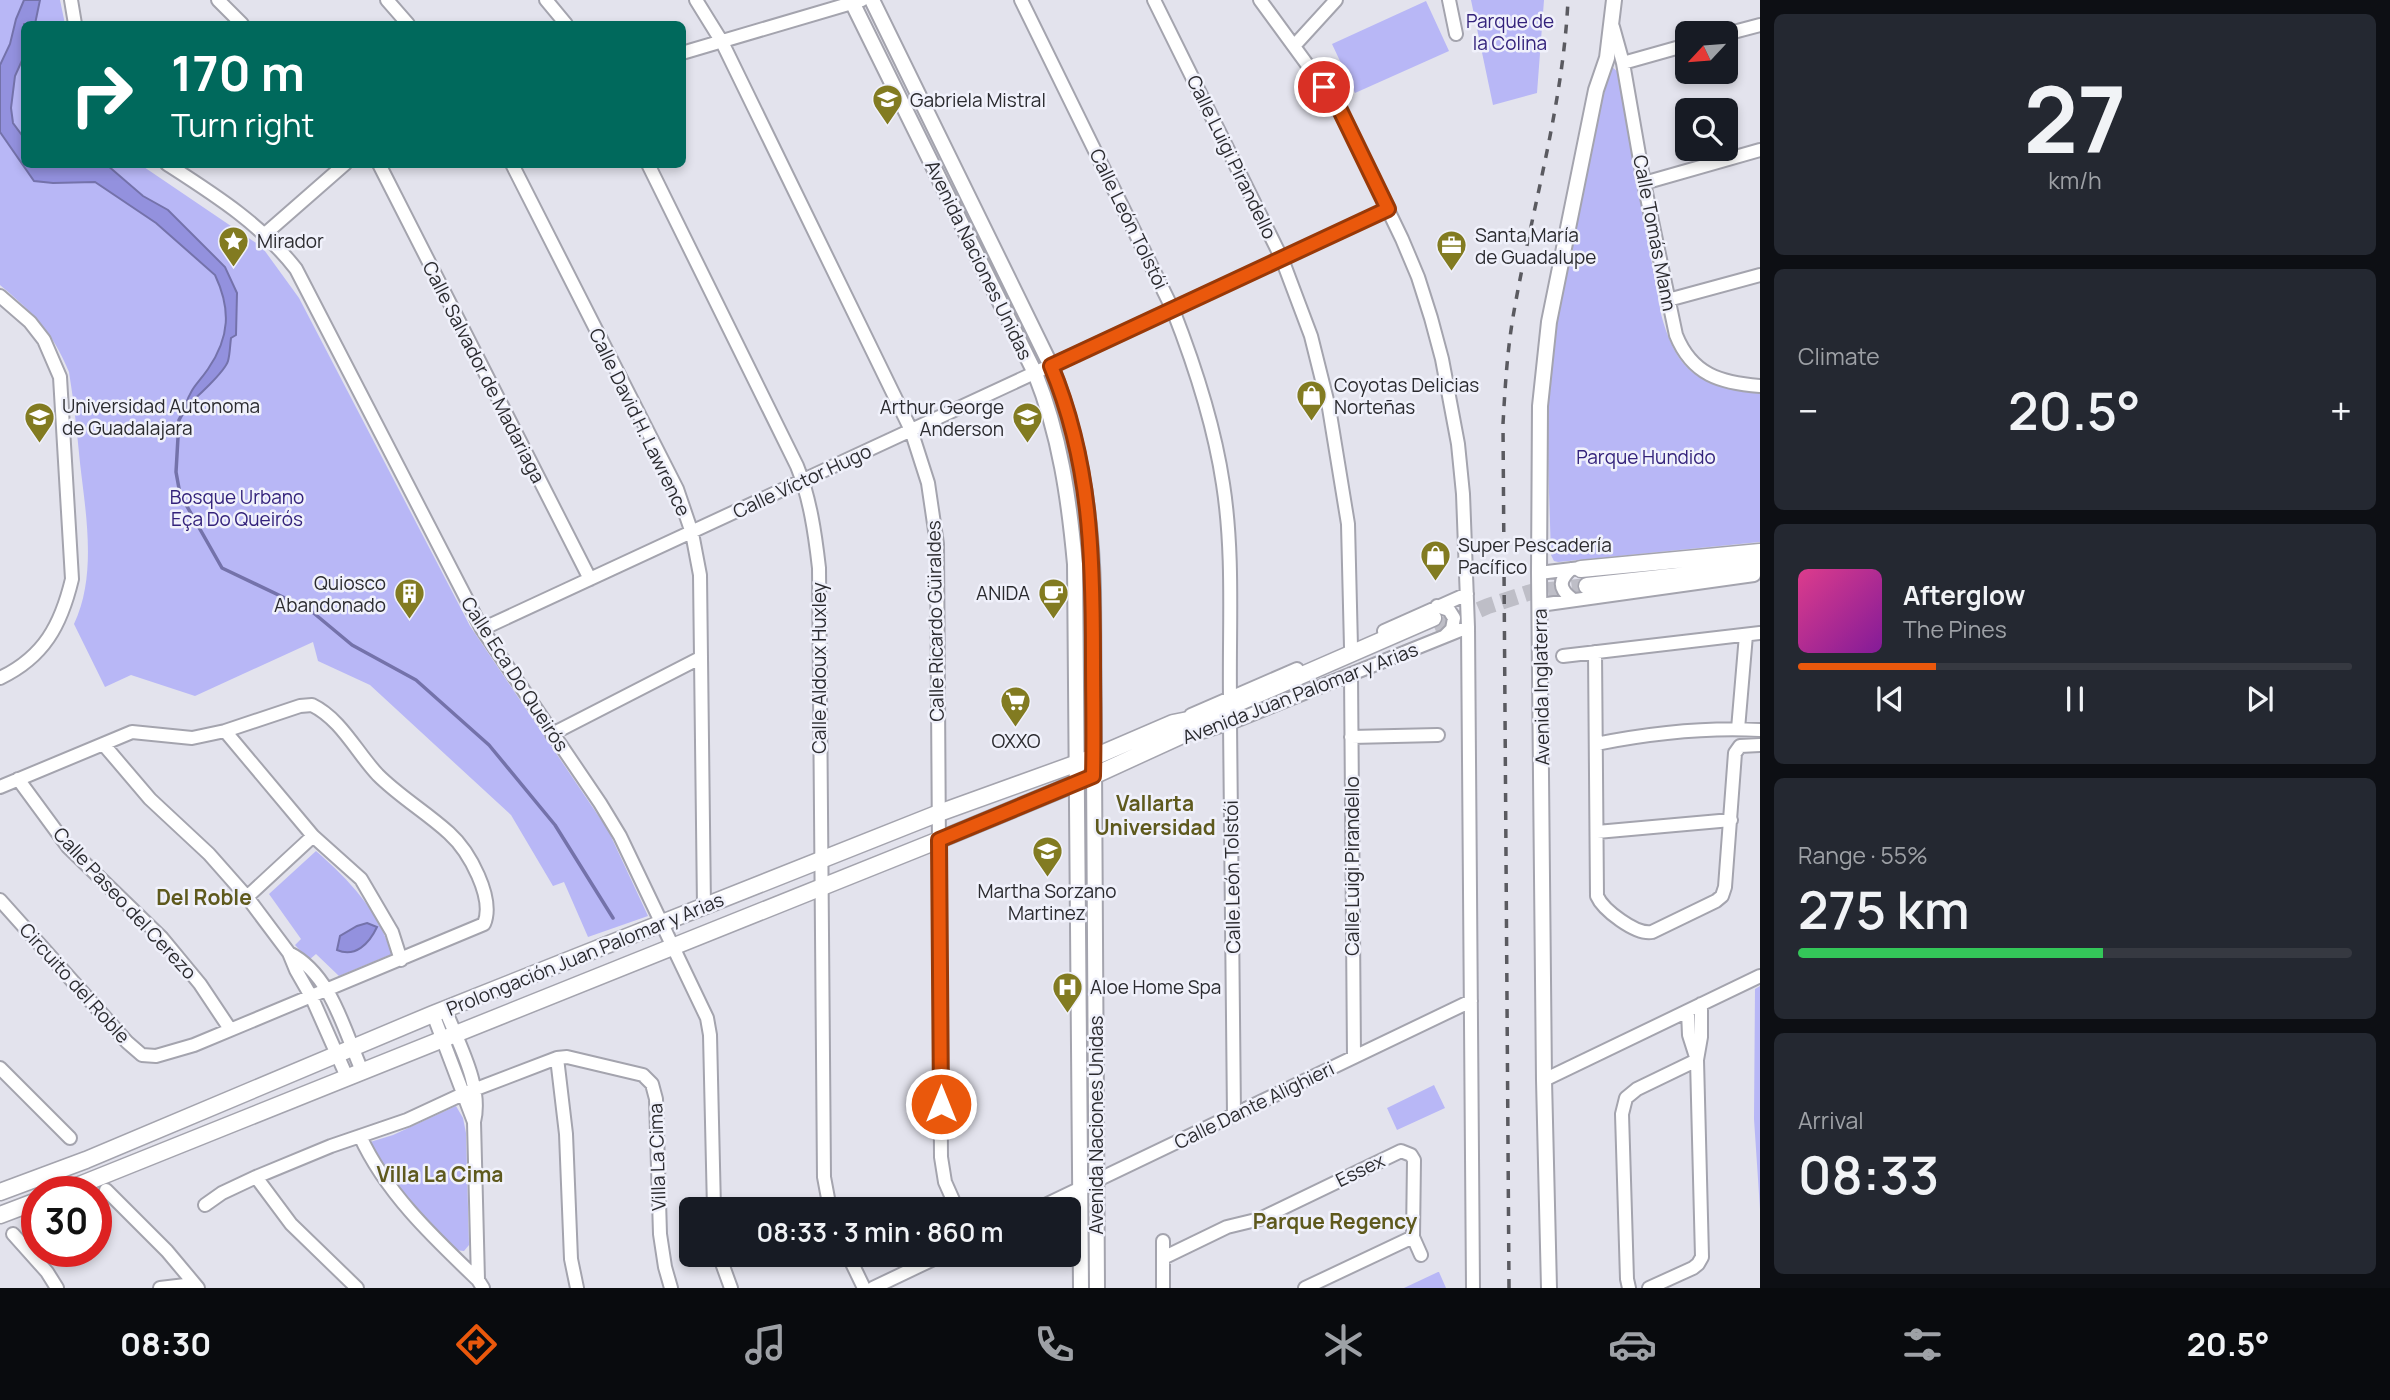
<!DOCTYPE html>
<html lang="en">
<head>
<meta charset="utf-8">
<style>
  :root { --surface:#171b24; --page:#242831; --text:#f1f3f6; --muted:#9ea1a6; --line:#363941; --accent:#ea580c }
  body { margin:0; font-family:Manrope,sans-serif; background:var(--page); color:var(--text); height:100vh; display:flex; flex-direction:column; font-size:26px; white-space:nowrap }
  * { box-sizing:border-box; margin:0 }
  p { font-size:23px; color:var(--muted) }
  .icon { flex:none; width:38px; height:38px; fill:none; stroke:currentColor; stroke-width:2; stroke-linecap:round; stroke-linejoin:round }
  .map { position:relative; flex:1; overflow:hidden }
  .details { display:flex; flex-direction:column; gap:14px; padding:14px; background:#0d0f14; width:630px }
  .details>* { flex:none }
  .hud { position:absolute; left:21px; top:21px; width:665px; height:147px; border-radius:10px; box-shadow:0 4px 10px #0003; background:#00695c; color:#fff; overflow:hidden }
  .needle { width:46px; rotate:244deg }
  .controls { position:absolute; left:1675px; top:21px; display:grid; gap:14px }
  .controls a { display:grid; place-items:center; width:63px; height:63px; border-radius:10px; background:var(--surface); box-shadow:0 4px 10px #0003; font-size:35px }
  .speed { position:absolute; left:21px; top:1176px; display:flex; gap:14px; font-size:35px; font-weight:700; text-align:center }
  .speed>* { display:grid; place-content:center; width:91px; height:91px; border-radius:50%; background:var(--surface); box-shadow:0 4px 10px #0003; line-height:1 }
  .speed .limit { border:10px solid #d22; background:#fff; color:#111 }
  .pin { position:absolute; display:grid; place-items:center; width:60px; height:60px; color:#fff; margin:-30px; border:4px solid #fff; border-radius:50%; box-shadow:0 2px 7px #0007 }
  .me { position:absolute; width:77px; margin:-38px; rotate:0deg; stroke-linejoin:round; filter:drop-shadow(0 0 5px #0008) }
  .turn { display:flex; align-items:center; gap:24px; height:147px; padding:0 35px; font-size:32px }
  .turn .icon { width:91px; height:91px; stroke-width:2.5 }
  .turn b { display:block; font-size:49px; line-height:60px }
  .big { font-size:52px; font-weight:600; line-height:1.1 }
  .details .card { flex:1; display:flex; flex-direction:column; justify-content:center; gap:10px; min-width:0; padding:0 24px; border-radius:10px; background:var(--page) }
  .details .dial { align-items:center; gap:0 }
  .dial b { font-size:91px; line-height:1 }
  .song { display:flex; align-items:center; gap:21px }
  .cover { width:84px; height:84px; border-radius:10px; background:linear-gradient(135deg,hsl(330 70% 55%),hsl(290 70% 35%)) }
  .played { height:7px; border-radius:4px; background:linear-gradient(90deg,var(--accent) 25%,var(--line) 25%) }
  .keys { display:flex; justify-content:space-around; direction:ltr }
  .heat { display:flex; justify-content:space-between; align-items:center; font-size:38px; direction:ltr }
  .charge { height:10px; border-radius:5px; background:linear-gradient(90deg,#34c759 55%,var(--line) 0) }
  .trip { position:absolute; left:679px; top:1197px; width:402px; height:70px; border-radius:10px; background:var(--surface); box-shadow:0 4px 10px #0003; font-weight:600; line-height:70px; text-align:center }
  .menu { display:flex; height:112px; justify-content:space-around; align-items:center; background:#090b0e; color:var(--muted) }
  .menu .icon { width:49px; height:49px }
  .menu .active { color:var(--accent) }
  .menu b { font-size:32px; color:var(--text) }
  main { display:flex; flex:1; min-height:0 }
  .map>svg:first-child { display:block }
  .green { fill:#b8b7f6 }
  .water { fill:#9391de; stroke:#7472aa; stroke-width:2 }
  .lines { fill:none; stroke-linecap:round; stroke-linejoin:round }
  .stream { stroke:#7472aa; stroke-width:3.5 }
  .secondary-tunnel { stroke:#bebec7; stroke-width:16; stroke-dasharray:16 8; stroke-linecap:butt }
  .minor-casing { stroke:#a4a4ae; stroke-width:16 }
  .tertiary-casing { stroke:#a4a4ae; stroke-width:18 }
  .secondary-casing { stroke:#a4a4ae; stroke-width:19 }
  .minor { stroke:#fff; stroke-width:12 }
  .tertiary { stroke:#fff; stroke-width:14 }
  .secondary { stroke:#fff; stroke-width:16 }
  .rail { stroke:#5a5a60; stroke-width:3.5; stroke-dasharray:9 9; stroke-linecap:butt }
  .route-casing { stroke:#983908; stroke-width:18 }
  .route { stroke:#ea580c; stroke-width:12 }
  .labels { text-anchor:middle; stroke-width:5; stroke-linejoin:round; paint-order:stroke }
  .park-label { font-size:19px; fill:#33227b; stroke:#f0f1fb }
  .poi-label { font-size:19px; fill:#2b2b2f; stroke:#f0f1fb; text-anchor:start }
  .street-label { font-size:19px; fill:#2b2b2f; stroke:#f0f1fb }
  .neighbourhood-label { font-size:21px; font-weight:bold; fill:#5e591d; stroke:#f0f1fb }
</style>
</head>
<body>
<main>
<div class="map">
<svg width="1760" height="1288" viewBox="0 0 1760 1288">
  <rect width="100%" height="100%" fill="#e3e3ed"/>
  <path class="green" d="M0 0H60L65 24H24V164L141 165 262 247 299 298 470 626 608 830 648 916 588 937 564 882 553 886 511 815 370 685 318 661 313 642 195 696 131 675 105 687 74 624C97 575 86 515 80 463 77 433 74 402 69 372 53 332 32 312 0 285Z
    M1471 0H1544L1537 93 1493 105Z
    M1426 1 1449 51 1355 93 1332 44Z
    M1612 67 1618 72 1661 314C1677 374 1701 387 1760 392V542L1558 562 1554 561 1551 555C1549 481 1544 405 1555 331 1567 244 1589 157 1607 70Z
    M316 851C350 881 377 909 392 954L339 976 316 954 309 960 295 945 301 939 269 894Z
    M1760 986V1209L1754 1119 1755 989Z
    M1434 1085 1445 1108 1397 1130 1387 1108Z
    M456 1106 463 1118 466 1133 469 1245 464 1251 455 1250C422 1217 392 1183 367 1143L393 1135Z
    M1439 1272 1446 1288H1404L1438 1272Z"/>
  <path class="water" d="M24 0H40L35 24H24V56L15 76 11 108 13 123 24 138V164L107 165 143 196 168 210 225 267 237 293 236 335 231 338C230 345 230 354 228 361 225 371 195 400 185 406 192 386 197 385 208 369 230 337 231 309 215 275L156 223 95 182 53 183 34 181 0 132V65L10 44 16 19Z
    M367 923 377 927C369 944 355 958 337 950L340 936 357 926Z"/>
  <g class="lines">
    <path class="stream" d="M188 403 179 420 176 472 180 494 222 568 310 610 352 645 416 680 489 745 555 825 613 918"/>
    <path class="secondary-tunnel" d="M1435 629 1488 606 1531 592 1587 586"/>
    <defs>
      <path id="minor" d="M71 0 75 24
        M218 0 242 24
        M387 0 408 24
        M546 0 566 24
        M696 0 722 42 911 430 928 483 937 544 941 1157 945 1182 957 1209
        M1021 0 1173 310C1195 366 1214 424 1223 484 1234 554 1229 626 1230 697
        M1154 0 1282 259 1311 336 1329 408 1348 524 1351 647
        M1260 0 1339 108 1402 239 1418 277 1431 318 1442 359 1458 444 1463 494 1468 627 1473 1288
        M1449 0 1456 34
        M1613 27 1623 63 1644 183 1676 335C1692 375 1721 383 1760 386
        M1726 34 1760 25
        M1294 46 1336 0
        M682 53 862 0
        M1623 63 1687 45
        M167 164C215 195 261 224 296 269L482 629 600 803 620 836 707 1018 710 1035 714 1209
        M379 164 590 579
        M512 164 677 489 692 533 700 575 704 907
        M648 164 797 466C810 498 815 533 819 568L824 1177 830 1209
        M1644 183 1760 150
        M265 234 345 164
        M0 296 30 322 44 340 60 377 72 579C61 625 44 657 0 678
        M1668 300 1760 275
        M1571 569C1559 580 1558 588 1572 599
        M1539 573 1589 567
        M1540 605 1754 575
        M1437 606 1449 610 1454 618 1452 629 1445 636
        M482 629 1388 209
        M1384 631 1467 594
        M1595 652 1597 896C1603 910 1636 935 1652 932L1716 901 1722 896 1725 887 1735 753 1740 746 1760 745
        M1563 656 1760 633
        M1351 674 1354 1057
        M1191 715 1297 669
        M1230 723 1234 1115
        M1738 729 1746 635
        M225 731 313 836 361 879 392 932 401 960
        M1202 732 1230 723 1468 627
        M552 734 700 658
        M1351 737 1438 735
        M1596 744C1651 733 1704 727 1760 730
        M104 745 150 799 209 854 247 897 289 953 296 970 312 998 347 1077
        M18 779 68 847 162 938 200 984 230 1029
        M0 787 132 732 192 738 225 731 300 706 312 705C341 719 357 753 378 775 400 797 426 812 449 833 469 851 495 898 484 924L194 1045 156 1056 142 1055 127 1042 0 900
        M1597 832 1731 820
        M247 897 313 836
        M289 953C331 974 344 1030 362 1071
        M445 1009C458 1043 483 1086 474 1122L478 1280
        M1688 1011 1689 1035 1696 1057
        M433 1014 474 1122
        M557 1058 566 1134 571 1259 577 1288
        M0 1068 70 1138
        M1544 1080 1760 976
        M360 1136C386 1193 433 1237 478 1280L483 1288
        M256 1177 291 1224 357 1288
        M106 1190 167 1251 198 1288
        M205 1205 222 1193 256 1177 331 1146 407 1120 463 1094 557 1058 567 1057 643 1075 652 1084 656 1099 660 1234 665 1267 671 1288
        M1037 1209 1471 1001
        M13 1234 47 1272 57 1288
        M719 1255 731 1288
        M848 1255 864 1288
        M1163 1258 1227 1227 1260 1219 1401 1151 1411 1155 1414 1160 1413 1237 1421 1255
        M160 1288 194 1284
        M873 1288 942 1255
        M1163 1288V1241
        M1305 1288 1413 1237
        M1629 1288 1627 1279 1622 1114 1626 1098 1637 1089 1697 1060
        M1649 1288 1693 1268 1698 1264 1702 1257 1697 1060 1701 1037V1004"/>
      <path id="tertiary" d="M851 0 1035 373C1060 435 1069 499 1075 564L1081 1288
        M872 0 1051 366C1080 438 1091 512 1093 589L1097 1288
        M1549 1288 1544 1080 1539 573 1540 406 1549 322 1596 90 1607 58 1614 0"/>
      <path id="secondary" d="M1581 569 1760 552
        M1587 586 1760 567
        M0 1192 86 1160 433 1014 939 813 1094 757 1173 723 1208 716 1433 618
        M62 1192 939 840 1093 776 1213 721
        M0 1215 37 1201"/>
    </defs>
    <use href="#minor" class="minor-casing"/>
    <use href="#tertiary" class="tertiary-casing"/>
    <use href="#secondary" class="secondary-casing"/>
    <use href="#minor" class="minor"/>
    <use href="#tertiary" class="tertiary"/>
    <use href="#secondary" class="secondary"/>
    <path class="rail" d="M1509 1288 1503 424C1505 389 1507 353 1513 317 1531 212 1563 107 1568 0"/>
  </g>
  <g class="lines">
    <defs>
      <path id="route" d="M941 1104 939 840 1093 776C1094 737 1093 698 1093 659 1093 556 1091 462 1051 366L1388 209 1339 108 1324 87"/>
    </defs>
    <use href="#route" class="route-casing"/>
    <use href="#route" class="route"/>
  </g>
  <defs>
    <symbol id="school-pin" viewBox="-11 -11 22 30"><path d="M0 17L-7.5 6A9.5 9.5 0 1 1 7.5 6Z" fill="#827b21" stroke="#f0f1fb"/><path d="M0-5L7-2L0 1L-7-2ZM-4 1L0 2.5L4 1V4Q0 6-4 4Z" fill="#fff"/></symbol>
    <symbol id="sight-pin" viewBox="-11 -11 22 30"><path d="M0 17L-7.5 6A9.5 9.5 0 1 1 7.5 6Z" fill="#827b21" stroke="#f0f1fb"/><path d="M0-6L1.8-2.2L6-1.7L2.9 1.2L3.7 5.4L0 3.3L-3.7 5.4L-2.9 1.2L-6-1.7L-1.8-2.2Z" fill="#fff"/></symbol>
    <symbol id="office-pin" viewBox="-11 -11 22 30"><path d="M0 17L-7.5 6A9.5 9.5 0 1 1 7.5 6Z" fill="#827b21" stroke="#f0f1fb"/><path d="M-6-3h4V-5.5h4V-3h4V5H-6ZM-1-4.5V-3h2v-1.5ZM-6 0V1H6V0Z" fill="#fff"/></symbol>
    <symbol id="shop-pin" viewBox="-11 -11 22 30"><path d="M0 17L-7.5 6A9.5 9.5 0 1 1 7.5 6Z" fill="#827b21" stroke="#f0f1fb"/><path d="M-5-2.5h2.3a2.7 3.5 0 0 1 5.4 0H5L5.5 6h-11ZM-1.5-2.5h3a1.5 2.3 0 0 0-3 0Z" fill="#fff"/></symbol>
    <symbol id="university-pin" viewBox="-11 -11 22 30"><path d="M0 17L-7.5 6A9.5 9.5 0 1 1 7.5 6Z" fill="#827b21" stroke="#f0f1fb"/><path d="M0-5L7-2L0 1L-7-2ZM-4 1L0 2.5L4 1V4Q0 6-4 4Z" fill="#fff"/></symbol>
    <symbol id="cafe-pin" viewBox="-11 -11 22 30"><path d="M0 17L-7.5 6A9.5 9.5 0 1 1 7.5 6Z" fill="#827b21" stroke="#f0f1fb"/><path d="M-5.5-4.5H6V0H3Q3 3.5 0 3.5H-2.5Q-5.5 3.5-5.5 0ZM3-3.2v2h1.7v-2ZM-6 4.5H4V6H-6Z" fill="#fff"/></symbol>
    <symbol id="building-pin" viewBox="-11 -11 22 30"><path d="M0 17L-7.5 6A9.5 9.5 0 1 1 7.5 6Z" fill="#827b21" stroke="#f0f1fb"/><path d="M-4-6H4V6H1V3H-1V6H-4ZM-2.5-4.3h1.7v1.8h-1.7ZM.8-4.3h1.7v1.8H.8ZM-2.5-1h1.7V.8h-1.7ZM.8-1h1.7V.8H.8Z" fill="#fff"/></symbol>
    <symbol id="supermarket-pin" viewBox="-11 -11 22 30"><path d="M0 17L-7.5 6A9.5 9.5 0 1 1 7.5 6Z" fill="#827b21" stroke="#f0f1fb"/><path d="M-6-5.5h2.5l.6 2H6L4.5 2H-2.5L-4.4-4H-6ZM-1.5 3.2a1.3 1.3 0 1 0 .1 0ZM3 3.2a1.3 1.3 0 1 0 .1 0Z" fill="#fff"/></symbol>
    <symbol id="hospital-pin" viewBox="-11 -11 22 30"><path d="M0 17L-7.5 6A9.5 9.5 0 1 1 7.5 6Z" fill="#827b21" stroke="#f0f1fb"/><path d="M-5-5h3v3.5h4V-5h3V5h-3V1.5h-4V5h-3Z" fill="#fff"/></symbol>
  </defs>
  <g fill-rule="evenodd">
    <use href="#school-pin" x="870" y="82" width="35" height="47"/>
    <use href="#sight-pin" x="216" y="224" width="35" height="47"/>
    <use href="#office-pin" x="1434" y="228" width="35" height="47"/>
    <use href="#shop-pin" x="1294" y="378" width="35" height="47"/>
    <use href="#university-pin" x="22" y="400" width="35" height="47"/>
    <use href="#school-pin" x="1010" y="400" width="35" height="47"/>
    <use href="#shop-pin" x="1418" y="538" width="35" height="47"/>
    <use href="#cafe-pin" x="1036" y="576" width="35" height="47"/>
    <use href="#building-pin" x="392" y="576" width="35" height="47"/>
    <use href="#supermarket-pin" x="998" y="684" width="35" height="47"/>
    <use href="#school-pin" x="1030" y="834" width="35" height="47"/>
    <use href="#hospital-pin" x="1050" y="970" width="35" height="47"/>
  </g>
  <g class="labels">
    <g class="park-label">
      <text x="1510" y="28">Parque de<tspan x="1510" dy="22">la Colina</tspan></text>
      <text x="1646" y="464">Parque Hundido</text>
      <text x="237" y="504">Bosque Urbano<tspan x="237" dy="22">Eça Do Queirós</tspan></text>
    </g>
    <g class="poi-label">
      <text x="910" y="107">Gabriela Mistral</text>
      <text x="1475" y="242">Santa María<tspan x="1475" dy="22">de Guadalupe</tspan></text>
      <text x="257" y="248">Mirador</text>
      <text x="1334" y="392">Coyotas Delicias<tspan x="1334" dy="22">Norteñas</tspan></text>
      <text x="62" y="413">Universidad Autonoma<tspan x="62" dy="22">de Guadalajara</tspan></text>
      <text x="1004" y="414" text-anchor="end">Arthur George<tspan x="1004" dy="22">Anderson</tspan></text>
      <text x="1458" y="552">Super Pescadería<tspan x="1458" dy="22">Pacífico</tspan></text>
      <text x="386" y="590" text-anchor="end">Quiosco<tspan x="386" dy="22">Abandonado</tspan></text>
      <text x="1030" y="600" text-anchor="end">ANIDA</text>
      <text x="1016" y="748" text-anchor="middle">OXXO</text>
      <text x="1047" y="898" text-anchor="middle">Martha Sorzano<tspan x="1047" dy="22">Martinez</tspan></text>
      <text x="1090" y="994">Aloe Home Spa</text>
    </g>
    <g class="street-label">
      <text transform="translate(1232 157) rotate(64)" y="7">Calle Luigi Pirandello</text>
      <text transform="translate(1129 219) rotate(64)" y="7">Calle León Tolstói</text>
      <text transform="translate(1655 233) rotate(79)" y="7">Calle Tomás Mann</text>
      <text transform="translate(979 260) rotate(64)" y="7">Avenida Naciones Unidas</text>
      <text transform="translate(484 372) rotate(63)" y="7">Calle Salvador de Madariaga</text>
      <text transform="translate(640 422) rotate(64)" y="7">Calle David H. Lawrence</text>
      <text transform="translate(802 481) rotate(-25)" y="7">Calle Víctor Hugo</text>
      <text transform="translate(935 621) rotate(-91)" y="7">Calle Ricardo Güiraldes</text>
      <text transform="translate(819 668) rotate(-90)" y="7">Calle Aldoux Huxley</text>
      <text transform="translate(515 674) rotate(57)" y="7">Calle Eca Do Queirós</text>
      <text transform="translate(1541 687) rotate(-91)" y="7">Avenida Inglaterra</text>
      <text transform="translate(1300 693) rotate(-21)" y="7">Avenida Juan Palomar y Arias</text>
      <text transform="translate(1352 866) rotate(-90)" y="7">Calle Luigi Pirandello</text>
      <text transform="translate(1232 877) rotate(-91)" y="7">Calle León Tolstói</text>
      <text transform="translate(125 903) rotate(47)" y="7">Calle Paseo del Cerezo</text>
      <text transform="translate(585 954) rotate(-22)" y="7">Prolongación Juan Palomar y Arias</text>
      <text transform="translate(75 983) rotate(48)" y="7">Circuito del Roble</text>
      <text transform="translate(1254 1105) rotate(-26)" y="7">Calle Dante Alighieri</text>
      <text transform="translate(1096 1125) rotate(-90)" y="7">Avenida Naciones Unidas</text>
      <text transform="translate(657 1157) rotate(-92)" y="7">Villa La Cima</text>
      <text transform="translate(1360 1170) rotate(-26)" y="7">Essex</text>
    </g>
    <g class="neighbourhood-label">
      <text x="1155" y="811">Vallarta<tspan x="1155" dy="24">Universidad</tspan></text>
      <text x="204" y="905">Del Roble</text>
      <text x="440" y="1182">Villa La Cima</text>
      <text x="1335" y="1229">Parque Regency</text>
    </g>
  </g>
</svg>
<div class="controls">
<a><svg class="needle" viewBox="-14 -14 28 28"><path d="M0-13l5 13h-10z" fill="#e53935"/><path d="M0 13l5-13h-10z" fill="#9ea1a6"/></svg></a>
<a><svg class="icon" aria-label="search" viewBox="0 0 24 24"><circle cx="10" cy="10" r="6"/><path d="M15 15l6 6"/></svg></a>
</div>
<div class="speed"><div class="limit">30</div></div>
<div class="pin" style="left:1324px;top:87px;background:#d93025"><svg class="icon" aria-label="arrive" viewBox="0 0 24 24"><path d="M6 21V4h12l-3 4 3 4H6"/></svg></div>
<svg class="me" style="left:941px;top:1104px" viewBox="-20 -20 40 40"><circle r="17" fill="#ea580c" stroke="#fff" stroke-width="3"/><path d="M0-11L8 9 0 5-8 9z" fill="#fff"/></svg>
<div class="trip">08:33 · 3 min · 860 m</div>
<div class="hud">
<div class="turn"><svg class="icon" aria-label="right" viewBox="0 0 24 24"><path d="M7 20v-9h11M14 6l5 5-5 5"/></svg><div><b>170 m</b>Turn right</div></div>
</div>
</div>
<section class="details">
<div class="card dial"><b>27</b><p>km/h</p></div>
<div class="card"><p>Climate</p>
<div class="heat"><a>−</a><b class="big">20.5°</b><a>+</a></div>
</div>
<div class="card">
<div class="song"><i class="cover"></i><div><b>Afterglow</b><p>The Pines</p></div></div>
<div class="played"></div>
<div class="keys"><svg class="icon" aria-label="previous" viewBox="0 0 24 24"><path d="M18 5L8 12l10 7zM5 5v14"/></svg><svg class="icon" aria-label="pause" viewBox="0 0 24 24"><path d="M8 5v14M16 5v14"/></svg><svg class="icon" aria-label="next" viewBox="0 0 24 24"><path d="M6 5l10 7-10 7zM19 5v14"/></svg></div>
</div>
<div class="card"><p>Range · 55%</p><b class="big">275 km</b><div class="charge"></div></div>
<div class="card"><p>Arrival</p><b class="big">08:33</b></div>
</section>
</main>
<nav class="menu">
<b>08:30</b>
<svg class="icon active" aria-label="directions" viewBox="0 0 24 24"><path d="M12 3l9 9-9 9-9-9zM9 14v-3h6M13 9l2 2-2 2"/></svg>
<svg class="icon" aria-label="music" viewBox="0 0 24 24"><path d="M9 18V5l10-2v13"/><circle cx="6" cy="18" r="3"/><circle cx="16" cy="16" r="3"/></svg>
<svg class="icon" aria-label="phone" viewBox="0 0 24 24"><path d="M5 4h4l2 5-3 2q2 4 5 5l2-3 5 2v4C11 20 4 13 5 4z"/></svg>
<svg class="icon" aria-label="climate" viewBox="0 0 24 24"><path d="M12 3v18M4 7l16 10M4 17L20 7"/></svg>
<svg class="icon" aria-label="car" viewBox="0 0 24 24"><path d="M5 17H2v-5l4-1 3-4h7l3 4 3 1v5h-3M9 17h6M6 11h13"/><circle cx="7" cy="17" r="2"/><circle cx="17" cy="17" r="2"/></svg>
<svg class="icon" aria-label="filters" viewBox="0 0 24 24"><path d="M4 7h16M4 17h16"/><circle cx="9" cy="7" r="2"/><circle cx="15" cy="17" r="2"/></svg>
<b>20.5°</b>
</nav>
</body>
</html>
